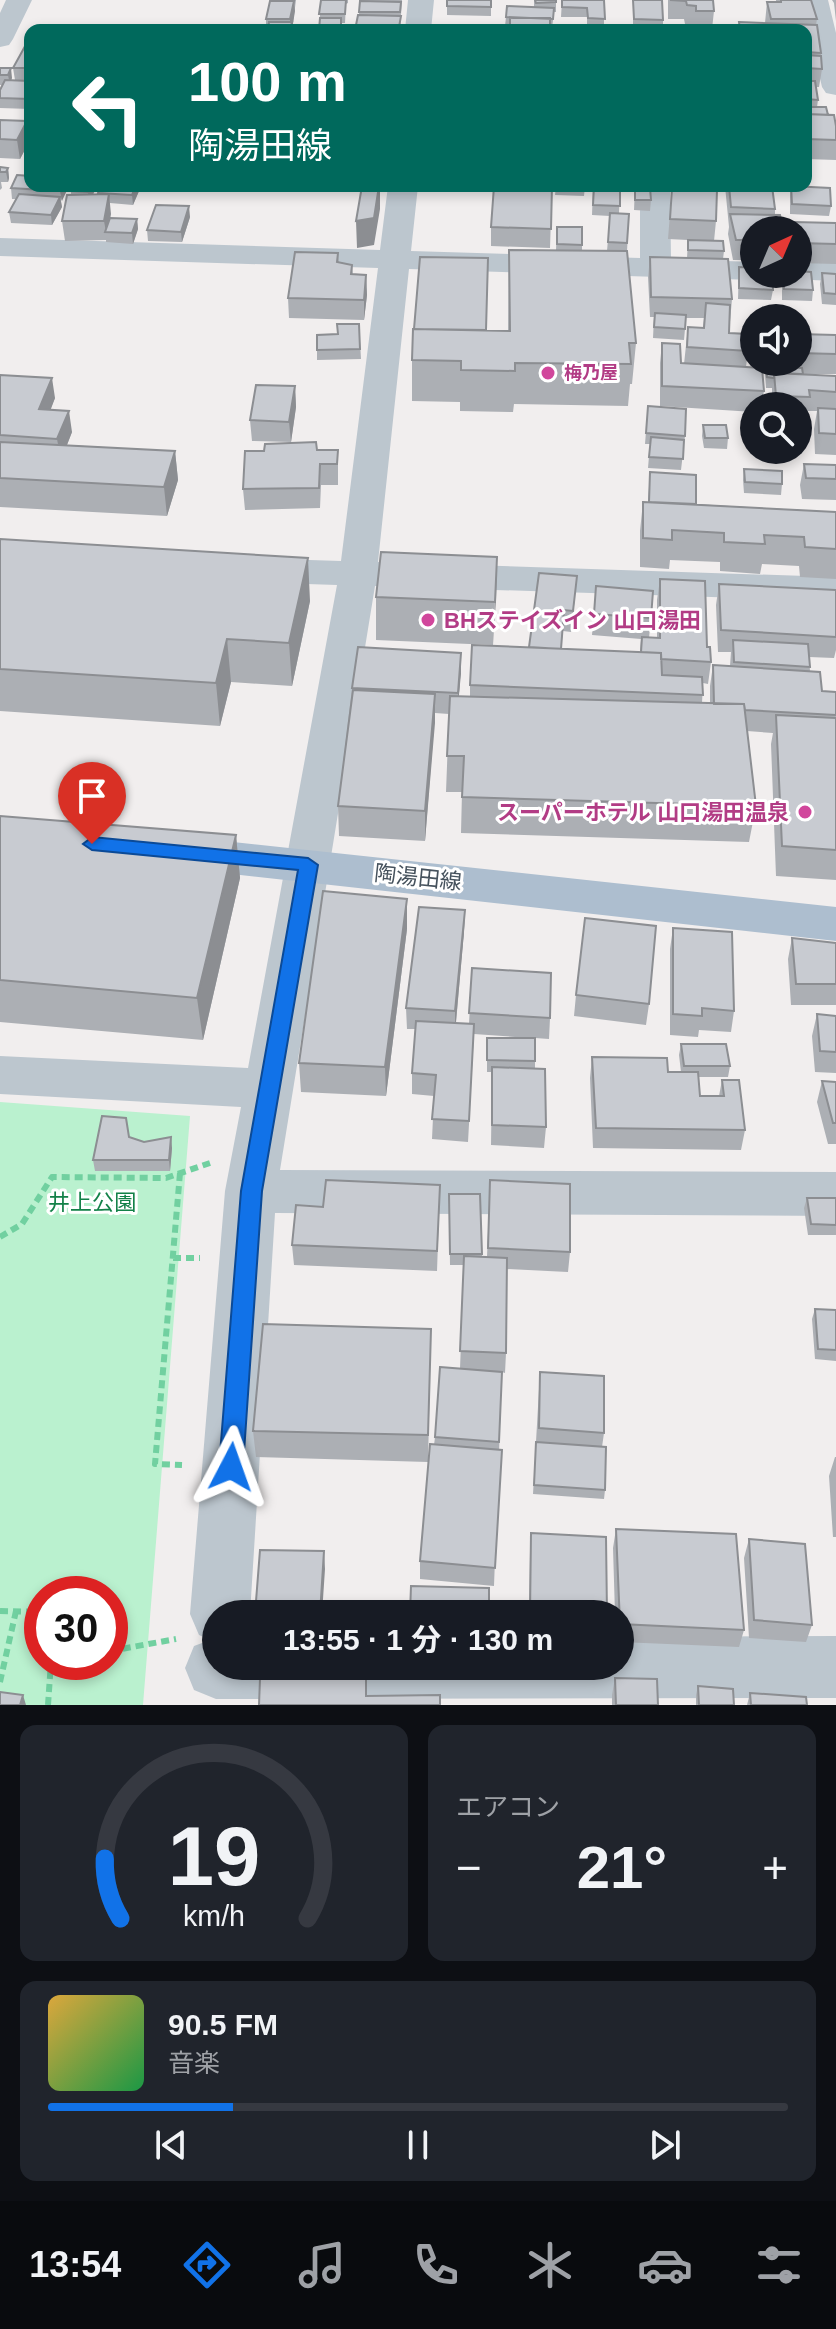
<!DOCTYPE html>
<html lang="ja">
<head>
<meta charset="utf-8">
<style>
  :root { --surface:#171b24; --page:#20242c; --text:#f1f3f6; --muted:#9ea1a6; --line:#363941; --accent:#1172e8 }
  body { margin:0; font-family:Arial,"Noto Sans JP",sans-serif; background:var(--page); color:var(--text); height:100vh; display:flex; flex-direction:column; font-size:30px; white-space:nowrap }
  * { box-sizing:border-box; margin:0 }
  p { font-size:26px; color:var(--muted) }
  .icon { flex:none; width:44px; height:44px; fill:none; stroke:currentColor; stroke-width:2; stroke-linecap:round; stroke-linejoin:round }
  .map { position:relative; height:1705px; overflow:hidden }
  .side { display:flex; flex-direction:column; gap:20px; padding:20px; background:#0d0f14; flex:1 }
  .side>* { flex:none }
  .guide { position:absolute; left:24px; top:24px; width:788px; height:168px; border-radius:16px; box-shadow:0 4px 12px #0003; background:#00695c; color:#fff; overflow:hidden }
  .needle { width:52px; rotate:44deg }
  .fabs { position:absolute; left:740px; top:216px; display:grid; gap:16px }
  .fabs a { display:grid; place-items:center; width:72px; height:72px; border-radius:50%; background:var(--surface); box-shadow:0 4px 12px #0003; font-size:40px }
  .speed { position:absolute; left:24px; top:1576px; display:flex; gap:16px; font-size:40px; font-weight:700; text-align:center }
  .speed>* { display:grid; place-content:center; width:104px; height:104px; border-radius:50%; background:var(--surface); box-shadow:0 4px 12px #0003; line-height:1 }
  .speed .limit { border:12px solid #d22; background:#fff; color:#111 }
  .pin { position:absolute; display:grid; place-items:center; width:68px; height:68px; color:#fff; margin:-82px -34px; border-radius:50% 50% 50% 0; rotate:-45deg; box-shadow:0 0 8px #0007 }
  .pin .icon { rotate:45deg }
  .me { position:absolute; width:88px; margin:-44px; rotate:4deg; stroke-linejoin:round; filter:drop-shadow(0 0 6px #0008) }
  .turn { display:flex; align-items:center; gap:28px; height:168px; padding:0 32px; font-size:36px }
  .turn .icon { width:104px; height:104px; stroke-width:2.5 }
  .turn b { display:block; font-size:56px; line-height:68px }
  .big { font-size:60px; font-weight:700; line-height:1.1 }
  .side .tile { flex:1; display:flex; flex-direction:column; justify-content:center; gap:12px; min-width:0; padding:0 28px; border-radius:16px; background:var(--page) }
  .side .dial { align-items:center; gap:0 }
  .dial svg { height:208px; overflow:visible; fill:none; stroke:var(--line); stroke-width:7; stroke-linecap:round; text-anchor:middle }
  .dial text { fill:var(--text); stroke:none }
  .song { display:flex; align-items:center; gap:24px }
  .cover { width:96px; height:96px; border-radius:12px; background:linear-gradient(135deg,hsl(40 70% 55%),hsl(140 70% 35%)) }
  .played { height:8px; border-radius:4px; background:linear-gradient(90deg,var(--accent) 25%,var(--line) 25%) }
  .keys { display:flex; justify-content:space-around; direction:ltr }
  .heat { display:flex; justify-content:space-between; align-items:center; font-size:44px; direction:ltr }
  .side .tiles { flex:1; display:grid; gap:20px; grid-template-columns:1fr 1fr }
  .tile:last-child { grid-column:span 2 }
  .trip { position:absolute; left:202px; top:1600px; width:432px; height:80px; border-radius:40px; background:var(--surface); box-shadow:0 4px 12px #0003; font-weight:700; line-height:80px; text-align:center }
  .dock { display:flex; height:128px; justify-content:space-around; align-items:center; background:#090b0e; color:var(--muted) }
  .dock .icon { width:56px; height:56px }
  .dock .on { color:var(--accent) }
  .dock b { font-size:36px; color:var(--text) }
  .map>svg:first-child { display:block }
  .green { fill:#baf1cf; fill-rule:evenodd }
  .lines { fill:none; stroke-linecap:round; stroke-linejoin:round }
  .path { stroke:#71d0a0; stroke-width:6; stroke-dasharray:8 5; stroke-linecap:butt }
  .minor { fill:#bcc6ce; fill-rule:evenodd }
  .major { fill:#adbecf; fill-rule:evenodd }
  .wall { fill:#acafb4 }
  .shaded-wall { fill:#8c8e92 }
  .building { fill:#c8cbd1; stroke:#8c8e92; stroke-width:2 }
  .route { fill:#1172e8; stroke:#0b4a97; stroke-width:2 }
  .hotel-dot { fill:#d1479c; stroke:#fff; stroke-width:3 }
  .labels { text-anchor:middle; stroke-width:6; stroke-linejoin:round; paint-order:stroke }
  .far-hotel-label { font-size:18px; font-weight:bold; fill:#b23c85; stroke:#fff; text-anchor:start }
  .hotel-label { font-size:22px; font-weight:bold; fill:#b23c85; stroke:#fff; text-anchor:start }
  .street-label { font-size:22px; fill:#46525d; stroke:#fff }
  .park-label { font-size:22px; fill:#138148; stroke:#fff }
</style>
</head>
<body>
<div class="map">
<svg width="836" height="1705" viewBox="0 0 836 1705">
  <rect width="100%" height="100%" fill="#f1eeee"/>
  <path class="green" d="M0 1102 190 1116 143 1705H0ZM42 1594H110V1662H42Z"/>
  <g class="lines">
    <path class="path" d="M180 1173 155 1464 182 1465
      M0 1237 22 1224 52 1177 166 1178 210 1163
      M173 1258H200
      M0 1611 42 1612
      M110 1651 176 1639
      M0 1682 16 1611
      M48 1705 51 1662"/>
    <path class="minor" d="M6 0H32L13 39 9 45 0 47V13Z
      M408 0H434L431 30H405Z
      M802 0H828L836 33V95L826 93 822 87Z
      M388 186H418L411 251 640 258V186H670L671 259 754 262V274H768L754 280 409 269 378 562 836 577V601L375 586 280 1170 836 1172V1216L275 1213 250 1614H216V1666H620V1637L836 1636V1698L216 1699 194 1690 185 1668 194 1646 210 1640 199 1635 190 1614 225 1191 241 1107 0 1094V1056L248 1068 337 585 247 582 234 578 228 570 234 562 247 558 341 561 378 268 0 256V238L380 250Z
      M798 263H836V281L787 279 784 274H798Z"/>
    <path class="major" d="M178 836 836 907V941L178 868 162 863 156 852 162 841Z"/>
  </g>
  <path class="wall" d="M272 0H296L292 30H268V28H266V19Z
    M321 0H348V3L346 4 345 23H341V30H319Z
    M359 0H402L400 30H356L359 15Z
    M447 0H491V16L447 15Z
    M534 0H556V12H554L552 28 505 26 506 17 534 8Z
    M562 0H604V28H587V17H561Z
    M633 0 663 20V30L633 29Z
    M668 0H713L714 11 712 29H694V24H685L684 19H668Z
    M776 0H811L817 19 816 25 821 53 822 69 819 87H816L818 100 817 107 828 115 836 126V160L806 159V30H739V22L765 23 767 2H776Z
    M832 0H836V21L834 3Z
    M30 39V109L0 108V90L2 85H0V68H11V80H15L13 68Z
    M0 120 30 140 20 159 0 158Z
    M0 167 8 168 9 178 8 182H1L2 188 0 190Z
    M30 169V186L68 188 61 201 62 207 52 225 11 223 9 212 16 199H12L11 188 29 176V171Z
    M97 186 93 195H98V193L139 191 133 205 110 203V218L137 219 138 229 133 244 106 242V240L65 241 62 221 71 195V191Z
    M552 186 550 248 491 246V227Z
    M556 186H585L584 196 555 195Z
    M590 186H620L619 213 629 214 627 251 636 343 632 384H630L628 406 514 404 513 412 460 411V402L412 401V360L486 330H508L509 250H556L557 227 582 245V251H607L610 216 592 215 593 186Z
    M725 186H772L775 209V215L754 230V260H733L728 234 729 227Z
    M791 186 831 206 829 216 790 214V196Z
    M635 187 651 200 650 211 634 210Z
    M672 188 716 221 714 241 724 251 723 259 732 299 729 333 748 351 746 367 760 368 759 362H798V334L836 335V374H803L836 376V455L815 454 814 429 817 411H808L806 418H798V406H772V388H766L765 373H762L764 391 761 406H754V412L660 406V363L662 343 681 363 684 364 688 327 703 328 704 318H686L684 340 653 338 654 317H650L648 277 650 257 687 258 688 240 668 239Z
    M190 217 182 242 148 241 147 230Z
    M794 222 836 223V264L798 263V230H793Z
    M338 253 339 262 352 265 353 274 366 275 367 295 364 320 289 318 288 298Z
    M739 267 773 290 771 300 738 299Z
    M822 273 836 274V305L822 304 820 284Z
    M782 274H798L813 290 812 301 782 300Z
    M359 324 361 359 317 360V335L338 334Z
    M0 375 55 398 50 410 72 432 67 445 175 451 178 480 167 516 0 507Z
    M295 386 296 407 291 442 252 441 250 420Z
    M648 406 685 436 681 470 648 468 650 444H645Z
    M747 412H754V449H747L746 422Z
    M703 425 728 438 727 449 704 448 702 436Z
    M317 450H338V485H321L320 508 245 510 243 489Z
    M804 464 836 465V500L802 499 800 485Z
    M744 469 782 484 781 495 744 493 743 480Z
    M650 472 696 504 836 512V579L800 577 799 566 762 564 760 574 720 571V562L670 560 669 569 640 567V531L643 502H648Z
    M0 539 310 601 292 686 231 682 220 726 0 711Z
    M497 557 493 645 376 640V597Z
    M660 579 707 647 711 662 708 684 703 683 702 703H710V686L713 665 730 666 731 652H718L716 605 719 584 836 590V650L834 658 809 657 810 671 822 691 836 692V880L776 876 771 744 773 733 747 731 756 806 749 842 461 833 462 792H446L449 714 435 713 425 841 339 836 338 806 352 688 461 653 459 696H470V685L529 647 575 597 571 632 563 631 561 649 640 652 641 639 592 635 596 586 651 618 649 638H657V600Z
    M0 816 236 835 240 878 203 1040 0 1022Z
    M465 910 464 932 456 1023 469 1024 472 968 550 1018 549 1039 535 1038V1068L546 1127 544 1148 491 1145 492 1072H487V1038H529L474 1034 468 1142 432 1139 434 1096 412 1094V1073L415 1029H407L406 1008Z
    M673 928 734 1011 731 1032 699 1030 698 1037 670 1035V949Z
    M407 929 386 1096 301 1092 299 1063Z
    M792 938 836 943V1005H791L788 959Z
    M576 995 649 1004 646 1025 574 1016Z
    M817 1014 836 1016V1073L815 1072 812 1036Z
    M681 1044 730 1066 728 1077H698L700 1096H719L722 1080 745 1130 741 1150 593 1148 590 1078 592 1057 668 1072H681L679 1055Z
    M822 1081 836 1082V1144H828L817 1102Z
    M129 1137 144 1142 172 1148 170 1171H95L93 1160Z
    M490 1180 570 1252 568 1272 507 1269 506 1353 505 1373 502 1372 494 1586 420 1579V1561L435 1437 460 1369 464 1265H450L449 1194H480L482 1257H487Z
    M440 1185 437 1271 294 1265 292 1245 323 1207Z
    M807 1198H836V1235H808L804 1208Z
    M815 1309 836 1310V1361L815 1359 812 1319Z
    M431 1329 428 1462 256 1457 253 1431Z
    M540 1372 604 1433 602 1447 605 1490 604 1499 533 1494Z
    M835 1457H836V1537H833L829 1476Z
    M616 1529 744 1630 739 1647 620 1642V1614H615L613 1548Z
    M531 1533 607 1614H529L530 1552Z
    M749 1539 812 1625 806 1642 749 1638 744 1558Z
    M615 1678 658 1705H612V1695Z
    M698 1686 734 1705H696V1695Z
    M750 1693 807 1705H747Z"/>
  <path class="shaded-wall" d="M294 1 295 11 292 30H290V19Z
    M11 68 12 78 10 85 8 75Z
    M27 121 30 140 20 159 17 140Z
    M8 168 9 178 8 182 6 172Z
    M63 186H68V188L62 201 60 191Z
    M91 186H97L89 202 88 192Z
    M136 186H139V191L133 205 132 195Z
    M379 186H380V209L374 245 357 248 356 221Z
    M109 194 111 214 108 232H106L104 221Z
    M60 197 62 207 52 225 51 215Z
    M189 206 190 217 182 242 181 232Z
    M137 219 138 229 133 244 132 233Z
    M366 275 367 295 364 320V300Z
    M52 378 55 398 43 430 39 409Z
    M295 386 296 407 291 442 289 422Z
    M69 411 72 432 61 460 57 439Z
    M175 451 178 480 167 516 164 487Z
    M497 557 496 600 493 645 495 602Z
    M308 558 310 601 292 686 289 643Z
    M227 639 231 682 220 726 216 683Z
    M461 653V674L457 714 458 693Z
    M435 694V723L425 841V811Z
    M236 835 240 878 203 1040 197 998Z
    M407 899V929L386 1096 385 1067Z
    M465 910 464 932 455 1032V1011Z
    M171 1137 172 1148 170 1171 169 1160Z
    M324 1551 325 1569 322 1614H320Z
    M23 1695 26 1705H20Z"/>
  <path class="building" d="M321 0H346L345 14H319Z
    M447 0H491V7L447 6Z
    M535 0H556V2L536 3Z
    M562 0H604L605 19 588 18 587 8 562 7Z
    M633 0H662L663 20 634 19Z
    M670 0H713L714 11H696V6L687 5 686 1Z
    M781 0H811L817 19H771L767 2H781Z
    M270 1H294L290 19H266Z
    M360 1 401 2 400 12H359Z
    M507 6 554 8 553 19 506 17Z
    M358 15 401 16 399 27 356 25Z
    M320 18H341V30H319Z
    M510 18H550V30H510Z
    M269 22H292L290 30H268Z
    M739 22 817 25 821 53 806 52V30H740Z
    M557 27 575 28V30H556Z
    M430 28H458V30H430Z
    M29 39H30V68H13Z
    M806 55 821 56 822 69 806 68Z
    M0 68H11L8 75H0Z
    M5 80 30 81V99L0 98V90Z
    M806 81H815L818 100 806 99Z
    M806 107H826L828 115 806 114Z
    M806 114 834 115 836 126V140L806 139Z
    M0 120 27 121 17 140 0 139Z
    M0 167 8 168 6 172H0Z
    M17 175 30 176V186H63L60 191 11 188Z
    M73 186H91L88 192 71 191Z
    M101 186H136L132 195 98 193Z
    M362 186H379L374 218 356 221Z
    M494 186H552L551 229 491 227Z
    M594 186H620V206L593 205Z
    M729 186H772L775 209 731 207Z
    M791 186 830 188 831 206 792 204Z
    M635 187 650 188 651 200H635Z
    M672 188 717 190 716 221 670 219Z
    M19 194 60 197 51 215 9 212Z
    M109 194 104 221H62L67 195Z
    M156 205 189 206 181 232 147 230Z
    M610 213 629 214 627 243 608 242Z
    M730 214 780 215 784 230H754V240H736Z
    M110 218 137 219 132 233 105 232Z
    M794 222 836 223V244L798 243V230H795Z
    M557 227H582V245L557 244Z
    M688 240 723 241 724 251 688 250Z
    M509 250 627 251 636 343H629L631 364 515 363V371L461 370V361L412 360 413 329 510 331Z
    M295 252 338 253 337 262 352 265 351 274 366 275 364 300 288 298Z
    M420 257 488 258 486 330 414 329Z
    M650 257 728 259 732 299 651 297Z
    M739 267 754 268V274H772L773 290 739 288Z
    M798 271 811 272 813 290 784 289 783 274H798Z
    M822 273 836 274V294L824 293Z
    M706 303 730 305 729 333 748 334V351L687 347 688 327 704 328Z
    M655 313 686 315 685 329 654 327Z
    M337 324H359L360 349 317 350V335L338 334Z
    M798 334 836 335V354L798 353Z
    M662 343 680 344 681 363 762 368 764 391 662 386Z
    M766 366 802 368 803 374 774 373V378L767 377Z
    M774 373 836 376V392L809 390 810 397 776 396Z
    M0 375 52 378 39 409 69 411 57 439 0 435Z
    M256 385 295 386 289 422 250 420Z
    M648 406 686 409 685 436 646 433Z
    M818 408 836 409V434L819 433Z
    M747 412H754V438H748Z
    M703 425H726L728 438H705Z
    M651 437 684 440 683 459 649 457Z
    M0 442 175 451 164 487 0 478Z
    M316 442 317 450H338L337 464H320L319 488 243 489 245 451H264L265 444Z
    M804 464 836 465V479L806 478Z
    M744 469 782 471V484L745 482Z
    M650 472 696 475V504L649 502Z
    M643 502 836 512V549L805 547 804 537 764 535 765 544 724 542V533L672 530V540L643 538Z
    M0 539 308 558 289 643 227 639 216 683 0 669Z
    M381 552 497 557 495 602 376 597Z
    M539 573 577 576 573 611 564 610 561 649 529 647Z
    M660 579 705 581 707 647H710L711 662 661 659V653L641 652 642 637 660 638Z
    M719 584 836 590V637L721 630Z
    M596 586 653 591 651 618 594 614Z
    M733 640 808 644 810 667 734 662Z
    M472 645 661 653 662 675 702 677 703 695 470 685Z
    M358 647 461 653 458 693 352 688Z
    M713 665 820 672 822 691 836 692V715L745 710 744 704H714Z
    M353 690 435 694 425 811 338 806Z
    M450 696 744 704 756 806 462 797 464 756H447Z
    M776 715 836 718V850L782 846Z
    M0 816 236 835 197 998 0 980Z
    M323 891 407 899 385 1067 299 1063Z
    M419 907 465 910 455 1011 406 1008Z
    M585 918 656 926 649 1004 576 995Z
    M673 928 732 932 734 1011 702 1008V1016L673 1014Z
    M792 938 836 943V984H796Z
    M472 968 551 973 550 1018 469 1013Z
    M817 1014 836 1016V1052L820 1051Z
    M416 1021 474 1024 469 1121 432 1119 436 1075 412 1073Z
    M487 1038H535V1061L487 1060Z
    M681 1044H726L730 1066H684Z
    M592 1057 667 1058 668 1072H698L700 1096H724L722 1080H739L745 1130 596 1128Z
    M492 1067 545 1069 546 1127 492 1125Z
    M822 1081 836 1082V1123H833Z
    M102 1116 126 1118 129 1137 144 1142 171 1137 169 1160H93Z
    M326 1180 440 1185 437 1251 292 1245 296 1205 323 1207Z
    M490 1180 570 1184V1252L488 1248Z
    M449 1194H480L482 1254H450Z
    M807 1198H836V1225L811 1224Z
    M464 1256 507 1258 506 1353 460 1351Z
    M815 1309 836 1310V1350L818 1349Z
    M263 1324 431 1329 428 1435 253 1431Z
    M440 1367 502 1372 499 1442 435 1437Z
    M540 1372 604 1376V1433L539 1428Z
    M536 1442 606 1447 605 1490 534 1485Z
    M430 1444 502 1450 495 1568 420 1561Z
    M616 1529 736 1534 744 1630 620 1624Z
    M531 1533 606 1537 607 1614H530Z
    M749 1539 805 1544 812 1625 754 1620Z
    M260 1550 324 1551 320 1614H255Z
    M411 1586 489 1588V1614H410Z
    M366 1678V1696L440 1695V1705H259L260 1679Z
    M615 1678 657 1679 658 1705H616Z
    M698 1686 733 1689 734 1705H699Z
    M0 1692 23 1695 20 1705H0Z
    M750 1693 806 1697 807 1705H751Z"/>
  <path class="route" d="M92 837 308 858 318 865 262 1191 243 1467 239 1474 231 1478 222 1474 219 1467 241 1191 298 870 92 850 83 844Z"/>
  <g class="hotel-dot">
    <circle cx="548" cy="373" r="8"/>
    <circle cx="428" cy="620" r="8"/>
    <circle cx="805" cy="812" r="8"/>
  </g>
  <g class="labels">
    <g class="far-hotel-label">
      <text x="564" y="379">梅乃屋</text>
    </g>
    <g class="hotel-label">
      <text x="444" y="628">BHステイズイン 山口湯田</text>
      <text x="789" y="820" text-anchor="end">スーパーホテル 山口湯田温泉</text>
    </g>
    <g class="street-label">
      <text transform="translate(418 877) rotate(6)" y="8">陶湯田線</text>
    </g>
    <g class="park-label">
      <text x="92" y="1210">井上公園</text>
    </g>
  </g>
</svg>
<div class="fabs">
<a><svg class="needle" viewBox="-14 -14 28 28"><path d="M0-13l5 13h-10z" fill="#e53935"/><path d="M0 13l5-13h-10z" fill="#9ea1a6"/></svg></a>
<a><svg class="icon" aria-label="sound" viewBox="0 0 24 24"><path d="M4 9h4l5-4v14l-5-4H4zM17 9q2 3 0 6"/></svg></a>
<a><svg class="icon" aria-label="search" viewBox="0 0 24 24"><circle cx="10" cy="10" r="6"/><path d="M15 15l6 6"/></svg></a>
</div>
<div class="speed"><div class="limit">30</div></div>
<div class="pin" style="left:92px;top:844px;background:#d93025"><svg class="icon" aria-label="arrive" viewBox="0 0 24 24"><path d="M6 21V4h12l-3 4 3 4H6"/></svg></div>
<svg class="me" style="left:231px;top:1467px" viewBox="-20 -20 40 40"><path d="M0-17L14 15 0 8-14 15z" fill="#1172e8" stroke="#fff" stroke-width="4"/></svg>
<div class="trip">13:55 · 1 分 · 130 m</div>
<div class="guide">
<div class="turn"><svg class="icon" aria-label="left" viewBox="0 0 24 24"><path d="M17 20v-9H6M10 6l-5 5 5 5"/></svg><div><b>100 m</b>陶湯田線</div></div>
</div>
</div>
<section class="side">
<div class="tiles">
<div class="tile dial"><svg viewBox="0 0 100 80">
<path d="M14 69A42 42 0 1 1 86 69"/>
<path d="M14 69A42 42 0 0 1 8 46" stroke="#1172e8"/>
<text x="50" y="56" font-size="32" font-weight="700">19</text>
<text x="50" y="72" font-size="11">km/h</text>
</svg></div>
<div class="tile"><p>エアコン</p>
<div class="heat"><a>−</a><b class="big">21°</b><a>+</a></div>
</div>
<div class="tile">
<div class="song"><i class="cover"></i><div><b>90.5 FM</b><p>音楽</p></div></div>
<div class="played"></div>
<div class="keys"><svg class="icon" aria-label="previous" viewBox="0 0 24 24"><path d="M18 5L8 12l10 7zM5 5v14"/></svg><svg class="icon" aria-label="pause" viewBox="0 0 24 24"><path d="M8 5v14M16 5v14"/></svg><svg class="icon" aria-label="next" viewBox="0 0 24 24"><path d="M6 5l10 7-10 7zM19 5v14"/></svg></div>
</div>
</div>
</section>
<nav class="dock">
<b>13:54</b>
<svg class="icon on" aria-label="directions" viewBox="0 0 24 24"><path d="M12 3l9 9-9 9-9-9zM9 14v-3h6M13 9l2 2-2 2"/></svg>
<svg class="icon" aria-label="music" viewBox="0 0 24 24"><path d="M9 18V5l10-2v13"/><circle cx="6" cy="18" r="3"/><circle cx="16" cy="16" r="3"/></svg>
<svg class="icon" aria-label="phone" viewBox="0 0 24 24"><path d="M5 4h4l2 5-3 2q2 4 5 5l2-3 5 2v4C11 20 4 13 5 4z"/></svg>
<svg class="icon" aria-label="climate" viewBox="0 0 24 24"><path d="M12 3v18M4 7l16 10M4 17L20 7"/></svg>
<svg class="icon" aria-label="car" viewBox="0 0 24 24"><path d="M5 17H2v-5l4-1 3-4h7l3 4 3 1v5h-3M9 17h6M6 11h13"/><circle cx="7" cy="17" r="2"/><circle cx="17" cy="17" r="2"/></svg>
<svg class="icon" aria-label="filters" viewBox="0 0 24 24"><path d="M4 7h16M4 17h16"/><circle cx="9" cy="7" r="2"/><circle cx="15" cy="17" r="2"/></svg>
</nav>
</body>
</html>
